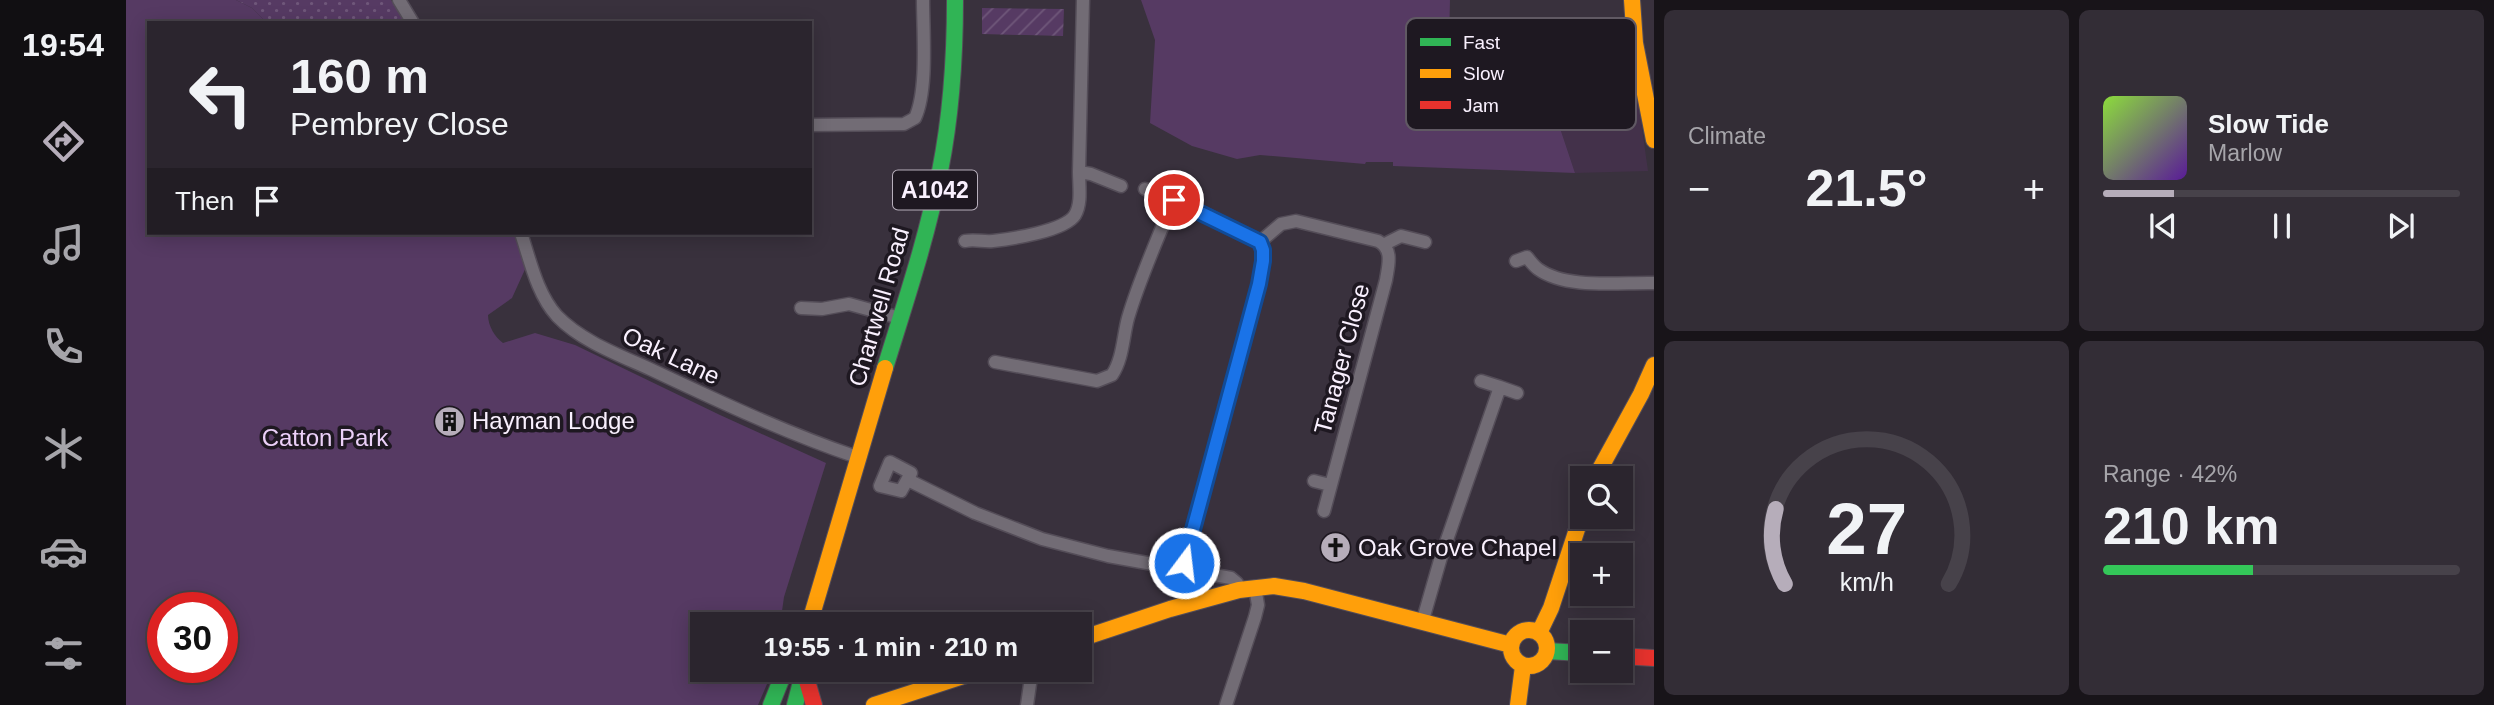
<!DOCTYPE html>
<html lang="en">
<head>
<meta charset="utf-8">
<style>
  :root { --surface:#2b252e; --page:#332d36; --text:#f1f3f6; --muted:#a6a5aa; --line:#47424a; --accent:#b6adba }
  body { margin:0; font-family:Arial,sans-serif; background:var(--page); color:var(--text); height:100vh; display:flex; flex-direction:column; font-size:26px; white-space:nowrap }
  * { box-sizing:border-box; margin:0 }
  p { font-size:23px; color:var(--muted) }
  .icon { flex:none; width:38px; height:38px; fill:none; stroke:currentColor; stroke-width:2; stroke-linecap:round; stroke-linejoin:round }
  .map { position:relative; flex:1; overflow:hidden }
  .side { display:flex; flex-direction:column; gap:10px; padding:10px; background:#181419; width:840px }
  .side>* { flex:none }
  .top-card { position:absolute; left:21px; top:21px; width:665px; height:214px; border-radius:0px; box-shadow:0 4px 18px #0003,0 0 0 2px var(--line); background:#2b252e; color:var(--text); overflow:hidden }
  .buttons { position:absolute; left:1444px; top:466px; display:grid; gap:14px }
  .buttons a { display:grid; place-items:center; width:63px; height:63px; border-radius:0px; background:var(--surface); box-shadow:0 4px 18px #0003,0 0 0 2px var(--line); font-size:35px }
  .speed { position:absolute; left:21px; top:592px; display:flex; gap:14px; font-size:35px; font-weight:700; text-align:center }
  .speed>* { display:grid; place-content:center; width:91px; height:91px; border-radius:50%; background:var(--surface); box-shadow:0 4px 18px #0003,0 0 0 2px var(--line); line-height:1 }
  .speed .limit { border:10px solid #d22; background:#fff; color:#111 }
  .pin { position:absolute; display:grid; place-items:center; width:60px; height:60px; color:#fff; margin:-30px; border:4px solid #fff; border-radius:50%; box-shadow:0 2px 7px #0007 }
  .me { position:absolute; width:77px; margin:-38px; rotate:15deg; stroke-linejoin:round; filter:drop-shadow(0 0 5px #0008) }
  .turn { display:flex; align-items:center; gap:24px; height:147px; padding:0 28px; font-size:32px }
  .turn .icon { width:91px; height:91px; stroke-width:2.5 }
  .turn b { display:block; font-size:49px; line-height:60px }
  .then { display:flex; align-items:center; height:66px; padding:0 28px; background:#0003; gap:14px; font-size:26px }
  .big { font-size:52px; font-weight:700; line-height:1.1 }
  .side .card { flex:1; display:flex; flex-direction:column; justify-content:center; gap:10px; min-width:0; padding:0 24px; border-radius:10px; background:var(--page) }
  .side .dial { align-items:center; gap:0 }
  .dial svg { height:182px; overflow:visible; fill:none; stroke:var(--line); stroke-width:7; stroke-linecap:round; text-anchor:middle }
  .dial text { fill:var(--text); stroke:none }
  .song { display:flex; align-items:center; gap:21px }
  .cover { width:84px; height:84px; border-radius:10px; background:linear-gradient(135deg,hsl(90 70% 55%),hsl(270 70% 35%)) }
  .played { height:7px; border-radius:4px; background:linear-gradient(90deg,var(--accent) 20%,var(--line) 20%) }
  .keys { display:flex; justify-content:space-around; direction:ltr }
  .heat { display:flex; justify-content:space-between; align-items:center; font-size:38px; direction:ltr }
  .charge { height:10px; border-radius:5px; background:linear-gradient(90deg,#34c759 42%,var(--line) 0) }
  .side .tiles { flex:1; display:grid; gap:10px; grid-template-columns:repeat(2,1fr) }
  .trip { position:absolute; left:564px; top:612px; width:402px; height:70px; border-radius:0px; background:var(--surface); box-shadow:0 4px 18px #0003,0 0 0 2px var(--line); font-weight:700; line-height:70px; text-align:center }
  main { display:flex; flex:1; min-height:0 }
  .menu { display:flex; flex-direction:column; width:126px; justify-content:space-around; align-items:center; background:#110f12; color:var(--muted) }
  .menu .icon { width:49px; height:49px }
  .menu .on { color:var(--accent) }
  .menu b { font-size:32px; color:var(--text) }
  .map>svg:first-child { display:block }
  .built { fill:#43314a }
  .grass { fill:url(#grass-dots) }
  .park { fill:#563a63; fill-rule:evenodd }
  .garden { fill:url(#garden-furrows) }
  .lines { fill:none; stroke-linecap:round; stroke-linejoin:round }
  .street-casing { stroke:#544d58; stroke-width:15 }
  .fast-casing { stroke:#544d58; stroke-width:18 }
  .slow-casing { stroke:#544d58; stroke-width:18 }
  .jam-casing { stroke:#544d58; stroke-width:18 }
  .street { stroke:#726c75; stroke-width:12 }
  .fast { stroke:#30b455; stroke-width:16 }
  .slow { stroke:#ff9f0a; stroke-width:16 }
  .jam { stroke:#e5322d; stroke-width:16 }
  .route-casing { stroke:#114b97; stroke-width:18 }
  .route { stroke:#1a73e8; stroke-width:12 }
  .labels { text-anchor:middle; stroke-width:7; stroke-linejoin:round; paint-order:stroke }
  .shield { fill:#1e1821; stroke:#b7afbc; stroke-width:2 }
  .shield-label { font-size:23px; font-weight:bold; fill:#f9f0fe }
  .street-label { font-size:24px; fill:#f9f0fe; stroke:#1e1821 }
  .poi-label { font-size:24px; fill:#f9f0fe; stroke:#1e1821; text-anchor:start }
  .park-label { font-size:24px; fill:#ebd0f8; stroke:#1e1821 }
  .key { fill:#1e1821; stroke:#605963; stroke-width:2 }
  .key-label { font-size:19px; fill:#f9f0fe }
</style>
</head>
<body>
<main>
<nav class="menu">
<b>19:54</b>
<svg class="icon on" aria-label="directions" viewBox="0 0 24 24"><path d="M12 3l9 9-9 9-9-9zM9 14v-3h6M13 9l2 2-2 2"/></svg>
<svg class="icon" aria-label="music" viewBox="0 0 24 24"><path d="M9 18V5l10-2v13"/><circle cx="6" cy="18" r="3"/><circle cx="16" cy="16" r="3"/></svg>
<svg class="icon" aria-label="phone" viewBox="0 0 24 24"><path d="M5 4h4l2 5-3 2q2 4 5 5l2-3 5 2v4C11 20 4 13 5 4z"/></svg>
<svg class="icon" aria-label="climate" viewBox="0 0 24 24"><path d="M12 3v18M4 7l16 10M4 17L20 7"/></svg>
<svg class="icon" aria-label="car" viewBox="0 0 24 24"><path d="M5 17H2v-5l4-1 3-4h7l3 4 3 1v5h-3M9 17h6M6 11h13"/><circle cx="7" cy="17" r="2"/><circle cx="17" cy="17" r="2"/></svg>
<svg class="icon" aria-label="filters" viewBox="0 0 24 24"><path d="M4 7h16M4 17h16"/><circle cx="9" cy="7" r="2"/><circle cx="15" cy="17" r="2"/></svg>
</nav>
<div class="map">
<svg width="1528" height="705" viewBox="0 0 1528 705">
  <defs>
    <pattern id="grass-dots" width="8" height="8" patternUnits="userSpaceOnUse" patternTransform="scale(1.75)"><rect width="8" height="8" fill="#563a63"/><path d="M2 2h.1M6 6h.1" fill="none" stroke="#6f577a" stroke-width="1.8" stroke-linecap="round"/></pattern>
    <pattern id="garden-furrows" width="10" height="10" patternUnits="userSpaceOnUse" patternTransform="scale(1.75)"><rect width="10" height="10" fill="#563a63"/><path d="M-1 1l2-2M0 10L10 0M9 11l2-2" fill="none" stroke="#6f577a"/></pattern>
  </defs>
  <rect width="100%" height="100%" fill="#39313d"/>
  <path class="built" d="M1501 67 1508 71 1522 171 1449 173 1425 101 1427 95 1435 89 1452 84 1459 77Z"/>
  <path class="grass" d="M110 0H265L279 23H141L126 8Z"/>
  <path class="park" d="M0 0H110L126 8 141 23H23V233H390L401 265 386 298 362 315C362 326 369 337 377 343L409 333 449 345 594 415 700 463 658 597 654 625H576V670H647L632 705H0ZM37 607H96V667H37Z
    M1015 0H1324L1322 83 1439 79 1457 60 1500 58 1501 67 1459 77 1452 84 1435 89 1427 95 1425 101 1449 173 1267 166V162H1240L1239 164 1134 155 1111 159 1066 146 1024 123 1029 40Z"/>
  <path class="garden" d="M856 8 938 9 937 36 856 34Z"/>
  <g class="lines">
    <defs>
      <path id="street" d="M273 0 287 23
        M957 0 953 172 965 174 995 186
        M684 125 778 124 789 118C802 90 797 32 797 0
        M1019 189 1067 208 1134 242
        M395 233C404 260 411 294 431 316 455 341 493 355 524 369 592 401 660 433 731 457
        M839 241C849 239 857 242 867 241 885 239 939 231 949 215 956 203 953 186 953 172
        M1134 242 1155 224 1170 221 1252 241C1268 249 1262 266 1260 280L1198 511
        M1259 244 1275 236 1299 242
        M1390 261 1401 257C1404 261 1408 266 1412 269 1441 290 1495 282 1528 283
        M675 308 696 309 723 304 774 318
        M869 362 971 381 986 375C997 359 997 336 1002 318 1014 277 1032 239 1047 200
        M1374 387 1391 393
        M764 462 785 473 775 491 754 486Z
        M782 480 849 513 916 539 982 556 1105 578 1111 583 1113 590
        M1188 481 1204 485
        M1057 570 1133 284C1136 269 1140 256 1134 242
        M1296 623 1315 557 1374 387 1355 381
        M901 705 906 670
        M1100 705 1129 617 1132 605 1129 587"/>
      <path id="fast" d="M759 368C779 303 801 238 814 171 825 116 829 57 829 0
        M1421 651 1456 653
        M645 705 659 670
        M669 705 678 670"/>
      <path id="slow" d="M1506 0 1509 43 1528 140
        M1469 478 1515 394 1528 365
        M683 625 759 368
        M1385 648a18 18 0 1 1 36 0a18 18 0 1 1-36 0Z
        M1413 633 1425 608 1456 514
        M954 639 1044 609 1113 590 1148 586 1178 591 1385 645
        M748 705 856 670
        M1392 705 1397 666"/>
      <path id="jam" d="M1494 656 1528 658
        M679 674 688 705"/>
    </defs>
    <use href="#street" class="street-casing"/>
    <use href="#fast" class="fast-casing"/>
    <use href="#slow" class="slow-casing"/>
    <use href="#jam" class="jam-casing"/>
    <use href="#street" class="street"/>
    <use href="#fast" class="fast"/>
    <use href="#slow" class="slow"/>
    <use href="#jam" class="jam"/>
  </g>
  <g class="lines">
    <defs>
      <path id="route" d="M1048 200 1134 242 1137 250V261L1133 284 1058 563"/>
    </defs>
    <use href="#route" class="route-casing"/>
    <use href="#route" class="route"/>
  </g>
  <defs>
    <symbol id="building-disc" viewBox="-11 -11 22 22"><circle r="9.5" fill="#b6adba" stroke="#1e1821"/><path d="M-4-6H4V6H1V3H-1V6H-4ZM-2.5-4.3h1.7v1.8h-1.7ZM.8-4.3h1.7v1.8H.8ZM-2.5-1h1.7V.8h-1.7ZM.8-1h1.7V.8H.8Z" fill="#111"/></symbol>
    <symbol id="church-disc" viewBox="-11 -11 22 22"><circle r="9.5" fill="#b6adba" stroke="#1e1821"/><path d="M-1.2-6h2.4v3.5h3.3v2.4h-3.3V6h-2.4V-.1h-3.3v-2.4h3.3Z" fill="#111"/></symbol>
  </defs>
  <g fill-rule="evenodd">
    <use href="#building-disc" x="306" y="404" width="35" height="35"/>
    <use href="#church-disc" x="1192" y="530" width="35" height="35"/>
  </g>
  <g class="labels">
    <rect class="shield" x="767" y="170.5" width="84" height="39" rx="5"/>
    <g class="shield-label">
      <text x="809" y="198">A1042</text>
    </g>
    <g class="street-label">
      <text transform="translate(753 307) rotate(-74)" y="8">Chartwell Road</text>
      <text transform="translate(545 356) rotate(25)" y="8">Oak Lane</text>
      <text transform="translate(1216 359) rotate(-75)" y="8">Tanager Close</text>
    </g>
    <g class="poi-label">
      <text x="346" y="429">Hayman Lodge</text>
      <text x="1232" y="556">Oak Grove Chapel</text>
    </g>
    <g class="park-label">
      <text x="199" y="446">Catton Park</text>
    </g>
  </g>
  <rect x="1280" y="18" width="230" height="112" rx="10" class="key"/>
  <rect x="1294" y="38" width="31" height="8" fill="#30b455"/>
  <rect x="1294" y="69" width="31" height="9" fill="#ff9f0a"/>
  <rect x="1294" y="101" width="31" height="8" fill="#e5322d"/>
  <g class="key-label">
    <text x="1337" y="49">Fast</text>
    <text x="1337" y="80">Slow</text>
    <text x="1337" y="112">Jam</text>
  </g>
</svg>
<div class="buttons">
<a><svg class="icon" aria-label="search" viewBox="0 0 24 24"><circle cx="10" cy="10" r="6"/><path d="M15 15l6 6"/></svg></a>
<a>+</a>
<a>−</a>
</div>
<div class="speed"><div class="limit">30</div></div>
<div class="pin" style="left:1048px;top:200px;background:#d93025"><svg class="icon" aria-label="arrive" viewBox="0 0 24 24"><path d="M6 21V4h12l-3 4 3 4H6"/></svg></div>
<svg class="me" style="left:1058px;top:563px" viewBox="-20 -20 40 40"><circle r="17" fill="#1a73e8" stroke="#fff" stroke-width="3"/><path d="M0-11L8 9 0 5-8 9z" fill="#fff"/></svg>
<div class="trip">19:55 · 1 min · 210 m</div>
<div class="top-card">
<div class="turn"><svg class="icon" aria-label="left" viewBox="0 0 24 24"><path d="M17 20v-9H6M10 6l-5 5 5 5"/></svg><div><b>160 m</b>Pembrey Close</div></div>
<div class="then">Then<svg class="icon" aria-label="arrive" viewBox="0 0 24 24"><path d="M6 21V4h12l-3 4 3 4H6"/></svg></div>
</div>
</div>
<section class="side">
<div class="tiles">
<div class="card"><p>Climate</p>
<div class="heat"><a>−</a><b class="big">21.5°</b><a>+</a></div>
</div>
<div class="card">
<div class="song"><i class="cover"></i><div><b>Slow Tide</b><p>Marlow</p></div></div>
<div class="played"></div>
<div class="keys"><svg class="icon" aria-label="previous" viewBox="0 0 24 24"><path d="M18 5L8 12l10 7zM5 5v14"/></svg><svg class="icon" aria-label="pause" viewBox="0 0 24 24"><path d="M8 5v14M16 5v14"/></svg><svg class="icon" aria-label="next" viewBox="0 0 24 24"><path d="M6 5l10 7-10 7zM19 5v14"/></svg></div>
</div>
<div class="card dial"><svg viewBox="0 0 100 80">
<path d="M14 69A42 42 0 1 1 86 69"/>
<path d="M14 69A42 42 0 0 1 10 36" stroke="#b6adba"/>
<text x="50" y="56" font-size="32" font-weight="700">27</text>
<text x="50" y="72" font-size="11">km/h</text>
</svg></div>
<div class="card"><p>Range · 42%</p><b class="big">210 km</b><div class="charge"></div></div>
</div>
</section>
</main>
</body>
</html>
